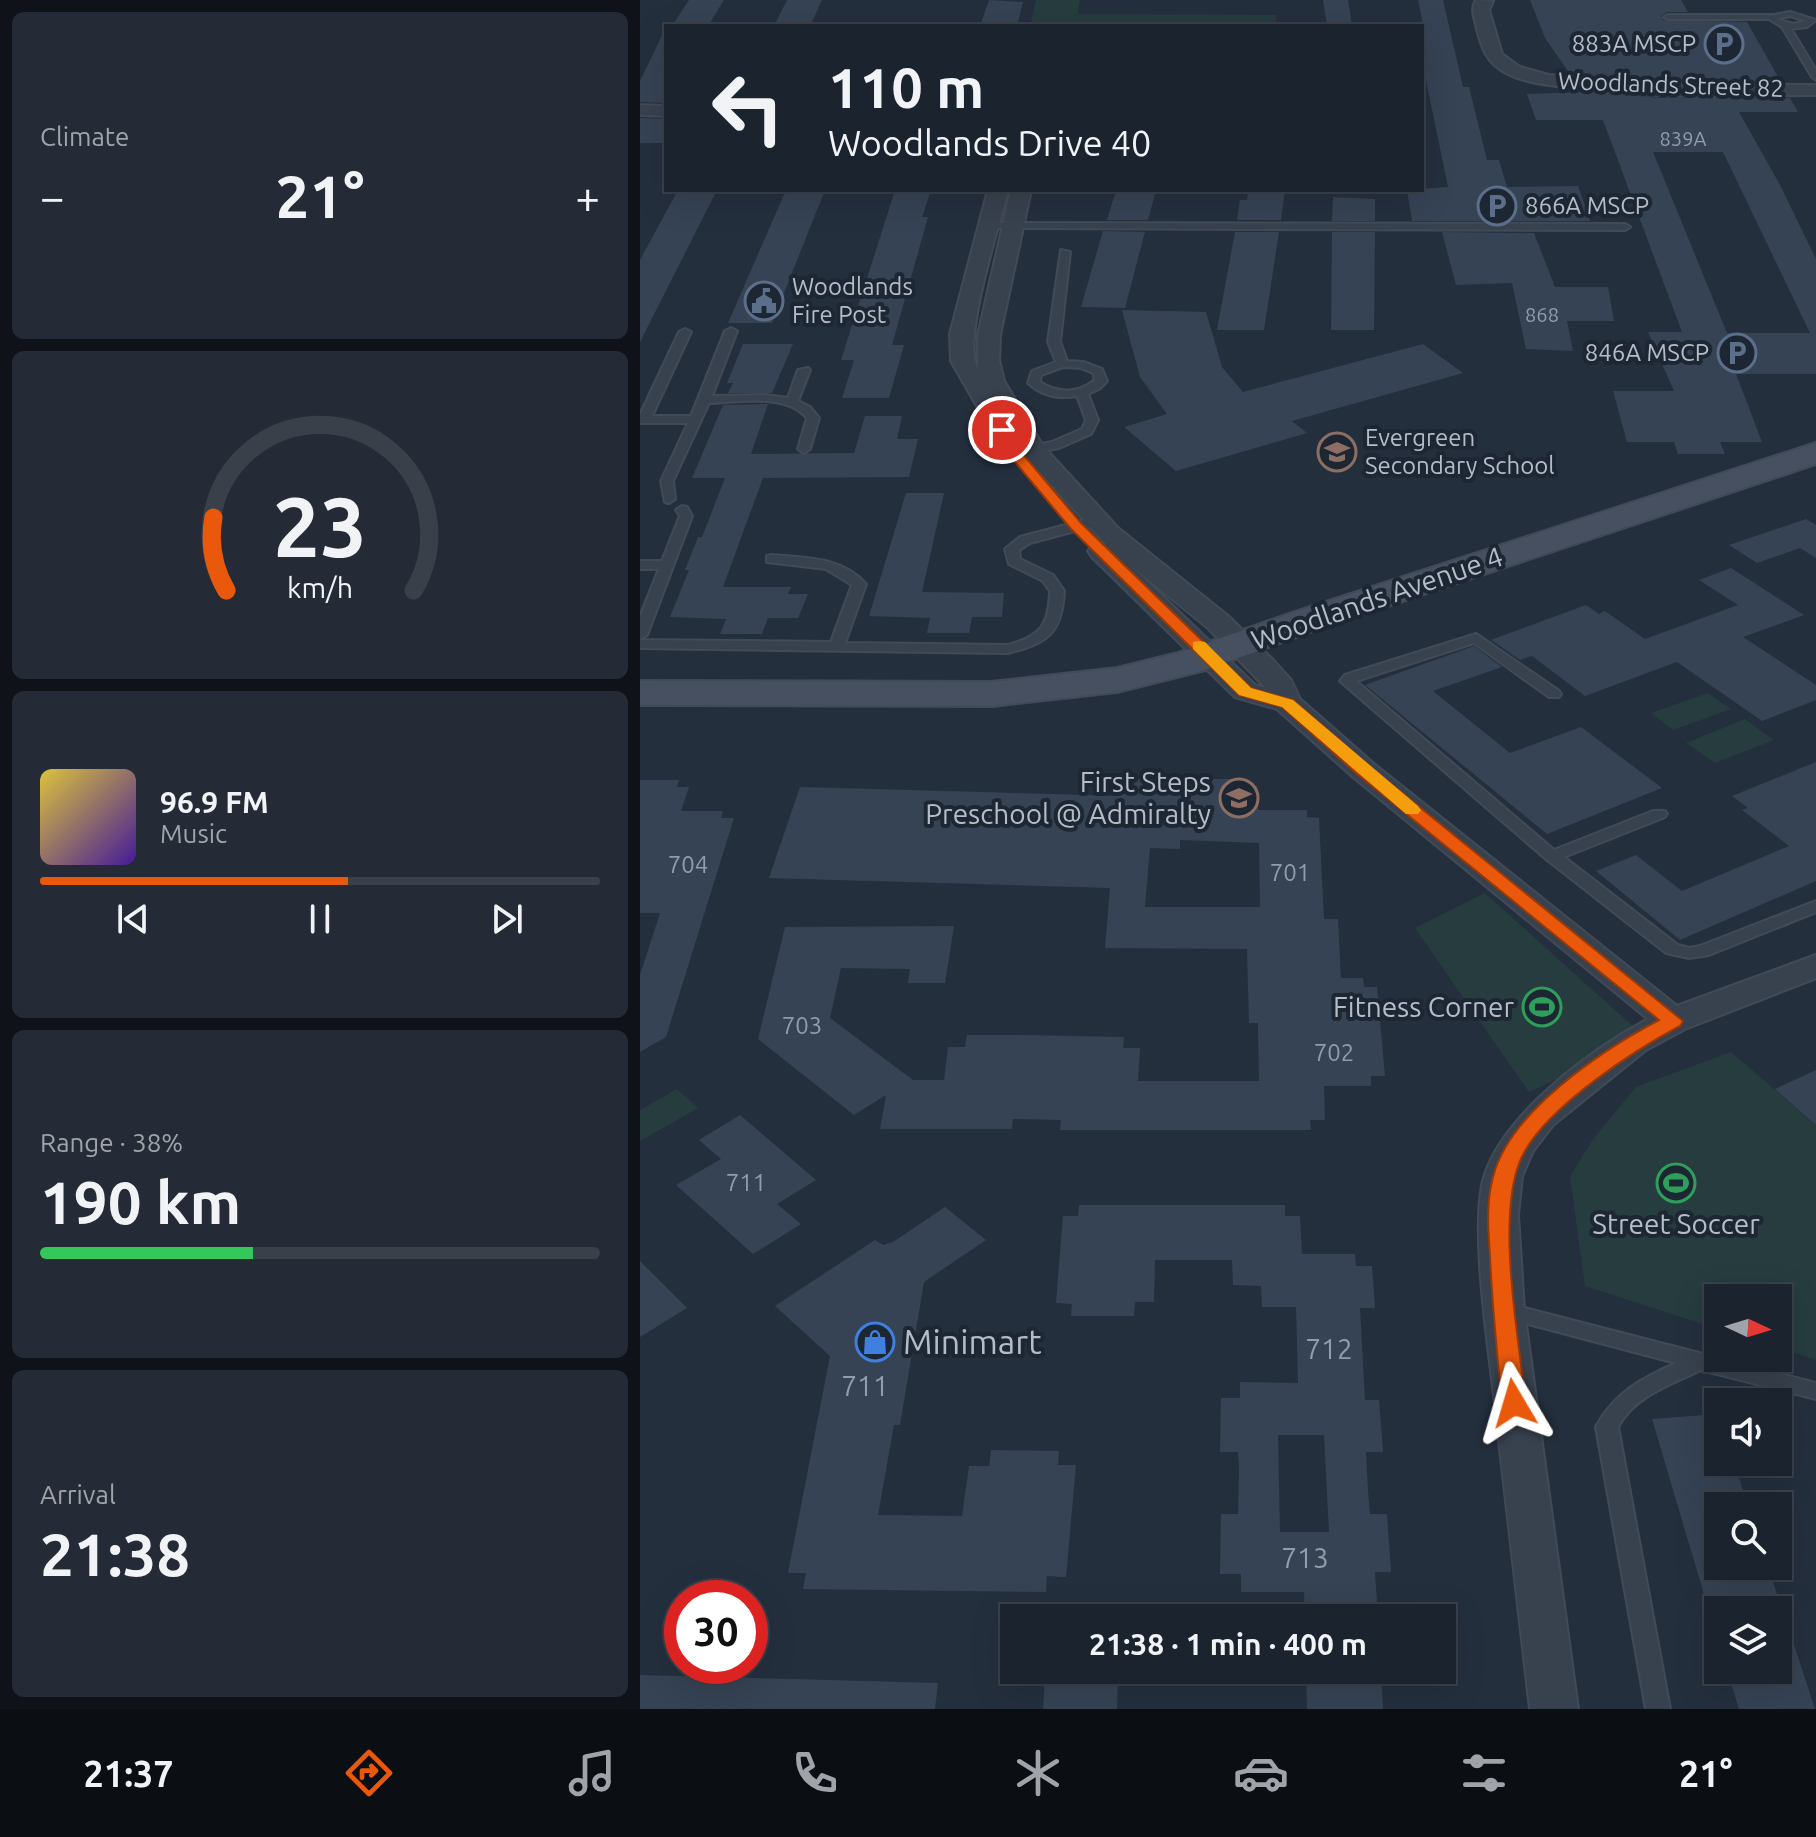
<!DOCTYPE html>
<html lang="en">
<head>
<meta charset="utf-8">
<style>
  :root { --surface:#1b232e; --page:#242b36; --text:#f1f3f6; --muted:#a0a4aa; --line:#39404a; --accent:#ea580c }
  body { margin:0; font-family:Ubuntu,sans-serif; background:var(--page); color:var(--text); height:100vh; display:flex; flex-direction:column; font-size:30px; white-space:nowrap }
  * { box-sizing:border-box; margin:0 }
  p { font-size:26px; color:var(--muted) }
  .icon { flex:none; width:44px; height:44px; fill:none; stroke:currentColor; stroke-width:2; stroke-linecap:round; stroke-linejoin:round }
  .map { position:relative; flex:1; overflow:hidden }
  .drawer { display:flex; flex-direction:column; gap:12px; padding:12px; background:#0f1319; width:640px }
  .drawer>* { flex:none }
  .top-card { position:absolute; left:24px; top:24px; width:760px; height:168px; border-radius:0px; box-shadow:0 8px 32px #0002,0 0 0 2px var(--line); background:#1b232e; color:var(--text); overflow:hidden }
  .needle { width:52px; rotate:94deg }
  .controls { position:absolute; left:1064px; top:1284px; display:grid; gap:16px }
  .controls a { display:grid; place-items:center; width:88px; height:88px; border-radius:0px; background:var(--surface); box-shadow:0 8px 32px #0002,0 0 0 2px var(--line); font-size:40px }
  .speed { position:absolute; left:24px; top:1580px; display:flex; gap:16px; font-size:40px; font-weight:700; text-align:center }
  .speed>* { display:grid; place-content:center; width:104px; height:104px; border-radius:50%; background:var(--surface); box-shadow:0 8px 32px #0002,0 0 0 2px var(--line); line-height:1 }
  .speed .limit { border:12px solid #d22; background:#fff; color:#111 }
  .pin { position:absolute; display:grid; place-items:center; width:68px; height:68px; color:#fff; margin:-34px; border:4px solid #fff; border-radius:50%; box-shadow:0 2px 8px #0007 }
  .me { position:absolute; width:88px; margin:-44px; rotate:353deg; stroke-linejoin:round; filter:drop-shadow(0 0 6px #0008) }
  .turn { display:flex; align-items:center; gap:28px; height:168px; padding:0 32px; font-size:36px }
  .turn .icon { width:104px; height:104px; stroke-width:2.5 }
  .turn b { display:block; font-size:56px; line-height:68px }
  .big { font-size:60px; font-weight:600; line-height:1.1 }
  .drawer .widget { flex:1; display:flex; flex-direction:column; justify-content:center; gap:12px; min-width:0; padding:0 28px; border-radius:12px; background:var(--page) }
  .drawer .dial { align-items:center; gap:0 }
  .dial svg { height:208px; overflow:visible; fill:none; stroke:var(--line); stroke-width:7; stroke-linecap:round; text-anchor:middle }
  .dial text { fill:var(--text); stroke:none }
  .song { display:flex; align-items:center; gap:24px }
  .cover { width:96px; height:96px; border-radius:12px; background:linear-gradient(135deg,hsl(50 70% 55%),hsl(260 70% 35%)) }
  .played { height:8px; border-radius:4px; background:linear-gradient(90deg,var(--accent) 55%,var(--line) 55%) }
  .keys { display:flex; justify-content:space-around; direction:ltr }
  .heat { display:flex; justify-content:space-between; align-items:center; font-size:44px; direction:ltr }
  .charge { height:12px; border-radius:6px; background:linear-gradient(90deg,#34c759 38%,var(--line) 0) }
  .trip { position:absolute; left:360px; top:1604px; width:456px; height:80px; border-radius:0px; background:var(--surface); box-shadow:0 8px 32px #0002,0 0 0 2px var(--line); font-weight:600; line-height:80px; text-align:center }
  .dock { display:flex; height:128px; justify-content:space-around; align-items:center; background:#0b0e12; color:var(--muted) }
  .dock .icon { width:56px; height:56px }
  .dock .current { color:var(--accent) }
  .dock b { font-size:36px; color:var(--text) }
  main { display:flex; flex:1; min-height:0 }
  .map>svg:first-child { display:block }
  .green { fill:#263c3f }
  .building { fill:#364354; fill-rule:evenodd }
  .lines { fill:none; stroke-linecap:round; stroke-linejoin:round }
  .service-casing { stroke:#414a57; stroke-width:4 }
  .minor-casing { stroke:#414a57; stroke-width:4 }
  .secondary-casing { stroke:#414a57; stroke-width:4 }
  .service { fill:#38414e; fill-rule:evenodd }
  .minor { fill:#38414e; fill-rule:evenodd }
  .secondary { fill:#465061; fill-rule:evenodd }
  .route { fill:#ea580c; stroke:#983908; stroke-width:2 }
  .slow { fill:#f59e0b }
  .labels { text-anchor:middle; stroke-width:8; stroke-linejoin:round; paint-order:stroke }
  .far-number-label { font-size:20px; fill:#929caa }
  .far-poi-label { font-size:24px; fill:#b4bcc9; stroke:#1d2633; text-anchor:start }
  .far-street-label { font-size:24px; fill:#b4bcc9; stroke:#1d2633 }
  .number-label { font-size:24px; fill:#929caa }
  .street-label { font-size:28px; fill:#b4bcc9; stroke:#1d2633 }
  .poi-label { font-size:28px; fill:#b4bcc9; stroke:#1d2633; text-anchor:end }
  .near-number-label { font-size:28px; fill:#929caa }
  .near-poi-label { font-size:34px; fill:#b4bcc9; stroke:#1d2633; text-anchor:start }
</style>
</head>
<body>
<main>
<section class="drawer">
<div class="widget"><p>Climate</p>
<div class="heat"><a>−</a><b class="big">21°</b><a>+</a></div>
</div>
<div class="widget dial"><svg viewBox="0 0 100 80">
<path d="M14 69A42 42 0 1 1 86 69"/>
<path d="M14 69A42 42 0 0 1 9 41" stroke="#ea580c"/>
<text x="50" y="56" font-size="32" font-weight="700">23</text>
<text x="50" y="72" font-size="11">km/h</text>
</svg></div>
<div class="widget">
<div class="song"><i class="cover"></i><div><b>96.9 FM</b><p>Music</p></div></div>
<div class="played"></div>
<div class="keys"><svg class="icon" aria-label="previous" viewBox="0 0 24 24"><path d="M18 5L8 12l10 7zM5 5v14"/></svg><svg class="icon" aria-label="pause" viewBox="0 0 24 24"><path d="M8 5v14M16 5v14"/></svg><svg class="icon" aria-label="next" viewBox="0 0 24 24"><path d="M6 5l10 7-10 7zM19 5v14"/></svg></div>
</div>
<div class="widget"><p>Range · 38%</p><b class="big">190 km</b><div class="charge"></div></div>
<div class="widget"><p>Arrival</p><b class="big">21:38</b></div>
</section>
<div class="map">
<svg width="1176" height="1709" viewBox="0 0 1176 1709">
  <rect width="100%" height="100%" fill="#242f3e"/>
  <path class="green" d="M396 0H440L438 14 636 15V26H390Z
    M1068 693 1091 709 1033 730 1011 713Z
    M1105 719 1134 740 1075 763 1046 743Z
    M845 893 1007 1039 889 1092 775 928Z
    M1091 1052 1176 1125V1360L1138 1348V1298H1078V1329L945 1286 930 1176 954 1138 996 1087Z
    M37 1089 58 1108 0 1141V1110Z"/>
  <path class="building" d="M49 0H84L68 26H32Z
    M147 0H182L170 26H134Z
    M349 0 383 2 377 26H340Z
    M683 0H708L712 26H687Z
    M778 0H803L823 87H829L847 160H859L867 187 938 186 950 221H772L767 190 808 187 782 61V19Z
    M890 0H1041L1048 12H1027L1021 16 1023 20 1107 22 1141 82 1005 81 930 74 905 38Z
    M26 27V103L0 102V81Z
    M943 92 1023 98H1150L1158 112H1099L1140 185 1176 259V374H1096L1122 442H1080L1085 454H1038L1034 442H987L973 391H1034L1008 332H1042L963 120H896L887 94ZM1013 152H1083L1170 333H1087Z
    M0 118 26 119V143H0Z
    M38 190H77L0 342V260Z
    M146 190H185L132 323H88Z
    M255 190H291L282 217H288L252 345H264L249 398H202L214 360H201Z
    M476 190H516L508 220H467Z
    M608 190H645L641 220H597L600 200H607Z
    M693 197 735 199V221H692Z
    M463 231 505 232 485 308 441 307Z
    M595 232H639L624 330H577Z
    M692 232H735L734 330H691Z
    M802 232 894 233 915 287H968L974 321H927L933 351 886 349 872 283 816 285Z
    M482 310 566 312 582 367 603 392 783 344 823 373 652 421 667 433 536 471 484 427 527 414 500 377Z
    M103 344H153L132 393H88L93 383H87Z
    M128 404 111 454 214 453 225 416H262L257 439H278L269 477 123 478 83 587H151L148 594H168L158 618H128L122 634H80L86 619 30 617 49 570H45L58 537H62L85 478H52L83 405Z
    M266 493H304L282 592 364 593 362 617H332L329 633H287L290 618 229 616Z
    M1166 519 1176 525V558L1160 548 1117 563 1089 545Z
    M1091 568 1164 615 1103 637 1176 685V700L1122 721 1037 662 945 696 892 656 880 660 851 640 946 605 959 614 965 611 1005 639 1098 605 1059 580Z
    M834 646 862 667 793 691 870 753 941 727 1022 788 907 834 725 685Z
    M1176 762V881L1040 940 956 871 996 855 1042 891 1149 846 1102 810 1108 808 1092 796Z
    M494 779H603V786H617L618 810H667V817L679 818 684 919H698L701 978H723L724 987H737L745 1076H731V1086H684L685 1120H670L671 1130H420L421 1120 373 1119 372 1129H240L246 1095 214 1115 118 1039 145 927 314 926 305 983H268L270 969 201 968 190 1018 273 1080H304L308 1047H325L327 1035H382L484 1037 483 1048H500L498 1081H619L618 1023H609L607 949 465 948 470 888 129 878 160 787 481 796 482 786H494ZM540 840 619 843 620 907H505L510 848 540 849Z
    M0 780H39L37 787H49L41 811H83L81 818H94L26 1037 0 1052V975L20 913H0Z
    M1176 1070V1125L1135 1089Z
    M100 1115 176 1180 137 1204 161 1224 113 1254 36 1185 81 1159 59 1140Z
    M439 1205H645V1216H660L662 1254H715L716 1266H732L735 1308H720L725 1400H739L743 1452H726L728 1491 730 1514H747L751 1572H735L738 1618H665L664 1592H601V1574H580L581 1514H598L599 1467 598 1452H580L581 1398H600V1382L658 1383 656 1307H622L621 1286 593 1285 592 1260H515L514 1302H495L494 1316H431L432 1304 416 1303 423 1216H438ZM638 1435H684L689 1532H640Z
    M305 1207 346 1240 284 1282 260 1425H254L238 1515 322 1516 329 1466H349L351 1450 419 1451 418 1465H436L426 1577 407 1576 406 1592 163 1589 166 1573H148L190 1356 135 1306 235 1240 243 1245 253 1242Z
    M0 1261 47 1308 0 1337Z
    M1078 1414V1462H1094L1108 1506H1078V1566H1128L1142 1610H1078V1617L1071 1618 1012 1419Z
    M1143 1611 1175 1709H1099L1087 1670H1138V1612Z
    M666 1670H741L743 1709H667Z
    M0 1675 298 1683 295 1709H0Z
    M405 1677H478L477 1709H403Z"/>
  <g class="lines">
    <defs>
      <path id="service" d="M1150 12 1176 20 1167 27 1151 29 1176 70V80L1172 77 1142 27 1129 19H1028L1024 17 1028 15H1134ZM1150 16 1166 21 1153 24 1137 19Z
        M349 223 985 224 990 227 985 230 345 228 344 226Z
        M421 250 430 252 420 342 427 361 443 362 462 369 467 381 459 389 448 394 458 420 451 434 419 448 375 457 369 453 371 450 412 442 442 429 446 420 437 396C419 399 402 396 388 383L392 371 416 362 408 342ZM423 367 441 368 453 373 455 380C438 393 418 394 400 382L401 375Z
        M91 328 97 331 72 396 125 395 148 398 158 370 168 368 170 370 158 401 170 407 179 418 170 449 164 453 158 449 167 418C146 393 99 402 69 403L33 481 35 499 29 503 25 502 21 481 48 423H0V415L39 332 45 329 51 332 12 416H51L85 331Z
        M42 506 47 507 52 516 7 635 0 639V617L19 569H0V561H22L40 516 36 510Z
        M456 517 461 518V524L390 543 379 550 380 559 413 575 424 591C422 634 407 643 368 653L0 648V640L191 642 212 585 186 569 127 562V556L132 555C165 558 202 557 226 584L205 643 368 645C401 636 409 625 410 591L403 581 369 564 365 549 380 537Z
        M836 634 919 691 921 694 919 697H909L834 643 716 681 914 850 1013 811H1025L1027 814 1025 817 924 857 1038 945 1049 948 1060 946 1176 901V912L1069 955 1049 958 1026 953 906 859 700 681 705 675Z
        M865 1303 1176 1383V1399L1061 1370C1032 1384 994 1396 978 1427L1030 1709H1006L956 1427C974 1393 1002 1378 1036 1363L858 1316 855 1311 858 1306Z"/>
      <path id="minor" d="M836 0 853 1 849 10 862 54 880 67 909 75 1005 84 1176 85V95C1095 95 1012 99 931 88 911 85 884 83 866 73 847 63 842 49 837 29 835 19 830 9 836 0Z
        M0 105 26 106V116L0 115Z
        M348 190H368C359 227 321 340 338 369V335L371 190H391L360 335 359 360 364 381 403 446 478 528 588 616 633 660 651 680 660 699 734 764 1037 1006 1176 955V978L1045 1029 1006 1050 913 1125 893 1151 882 1176 878 1215 884 1310 938 1709H890C877 1599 864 1489 852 1379 846 1329 830 1219 845 1174 866 1112 952 1049 1008 1019L712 776 637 709 595 697 452 557 448 551 452 545 466 544 384 455 358 412 349 415 341 413 311 361 310 334ZM488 563 568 628 626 688 615 685Z"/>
      <path id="secondary" d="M1176 443V464L675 630 565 670 477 692 352 706 0 705V681L352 682 477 668 538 653 649 614Z"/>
    </defs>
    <use href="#service" class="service-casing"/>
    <use href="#minor" class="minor-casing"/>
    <use href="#secondary" class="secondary-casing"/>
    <use href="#service" class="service"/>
    <use href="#minor" class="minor"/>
    <use href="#secondary" class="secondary"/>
  </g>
  <path class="route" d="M362 426 366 427 381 452 441 523 611 688 653 700 729 766 1043 1021 1040 1026C993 1051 911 1105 885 1151 853 1204 879 1341 886 1403L883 1410 874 1413 866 1410 862 1403C857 1354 852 1305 850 1256 848 1230 846 1202 853 1177 869 1112 962 1050 1019 1020L716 773 642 707 599 695 431 529 370 456 355 430Z"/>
  <path class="slow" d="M559 641 565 642 611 688 653 700 778 806 781 810 778 814H766L642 707 599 695 553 649V642Z"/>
  <defs>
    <symbol id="parking-ring" viewBox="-11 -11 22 22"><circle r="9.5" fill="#1d2633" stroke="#5c6f8a" stroke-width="1.5"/><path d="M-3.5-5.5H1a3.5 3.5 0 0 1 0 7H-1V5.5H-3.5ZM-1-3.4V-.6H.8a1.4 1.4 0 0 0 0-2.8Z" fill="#5c6f8a"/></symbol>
    <symbol id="civic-ring" viewBox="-11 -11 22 22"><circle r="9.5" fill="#1d2633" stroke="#5c6f8a" stroke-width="1.5"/><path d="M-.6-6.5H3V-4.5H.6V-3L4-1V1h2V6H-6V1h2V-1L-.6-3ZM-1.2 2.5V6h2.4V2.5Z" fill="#5c6f8a"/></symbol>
    <symbol id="school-ring" viewBox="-11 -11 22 22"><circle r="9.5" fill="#1d2633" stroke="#8d6e63" stroke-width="1.5"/><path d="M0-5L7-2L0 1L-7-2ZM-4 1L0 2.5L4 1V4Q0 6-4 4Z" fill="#8d6e63"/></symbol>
    <symbol id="stadium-ring" viewBox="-11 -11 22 22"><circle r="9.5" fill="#1d2633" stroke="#2e9e5b" stroke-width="1.5"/><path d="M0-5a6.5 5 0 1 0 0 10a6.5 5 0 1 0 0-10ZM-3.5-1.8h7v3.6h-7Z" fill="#2e9e5b"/></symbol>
    <symbol id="shop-ring" viewBox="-11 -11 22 22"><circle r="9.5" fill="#1d2633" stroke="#3f7fe0" stroke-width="1.5"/><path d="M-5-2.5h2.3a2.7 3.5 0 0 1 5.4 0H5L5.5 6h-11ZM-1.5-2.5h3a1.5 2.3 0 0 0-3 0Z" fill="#3f7fe0"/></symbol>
  </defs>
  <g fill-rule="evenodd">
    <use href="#parking-ring" x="1062" y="22" width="44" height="44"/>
    <use href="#parking-ring" x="835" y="184" width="44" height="44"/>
    <use href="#civic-ring" x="102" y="279" width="44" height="44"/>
    <use href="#parking-ring" x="1075" y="331" width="44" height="44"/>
    <use href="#school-ring" x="675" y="430" width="44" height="44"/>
    <use href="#school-ring" x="577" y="776" width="44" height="44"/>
    <use href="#stadium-ring" x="880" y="985" width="44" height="44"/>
    <use href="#stadium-ring" x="1014" y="1161" width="44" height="44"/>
    <use href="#shop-ring" x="213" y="1320" width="44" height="44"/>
  </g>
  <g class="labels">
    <g class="far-number-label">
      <text x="1043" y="146">839A</text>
      <text x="902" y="322">868</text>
    </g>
    <g class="far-poi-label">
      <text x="1056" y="52" text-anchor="end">883A MSCP</text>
      <text x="885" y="214">866A MSCP</text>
      <text x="152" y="295">Woodlands<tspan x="152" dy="28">Fire Post</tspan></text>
      <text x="1069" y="361" text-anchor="end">846A MSCP</text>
      <text x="725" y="446">Evergreen<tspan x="725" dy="28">Secondary School</tspan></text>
    </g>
    <g class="far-street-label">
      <text transform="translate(1031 85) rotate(2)" y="8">Woodlands Street 82</text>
    </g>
    <g class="number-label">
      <text x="48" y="873">704</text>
      <text x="650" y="881">701</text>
      <text x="162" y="1034">703</text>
      <text x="694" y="1061">702</text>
      <text x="106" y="1191">711</text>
    </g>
    <g class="street-label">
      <text transform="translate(737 598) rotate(-19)" y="10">Woodlands Avenue 4</text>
    </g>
    <g class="poi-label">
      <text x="571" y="792">First Steps<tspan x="571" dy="32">Preschool @ Admiralty</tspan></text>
      <text x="874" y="1017">Fitness Corner</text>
      <text x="1036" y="1234" text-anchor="middle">Street Soccer</text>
    </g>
    <g class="near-number-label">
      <text x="689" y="1359">712</text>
      <text x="225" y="1396">711</text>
      <text x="665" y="1568">713</text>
    </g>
    <g class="near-poi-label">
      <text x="263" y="1354">Minimart</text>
    </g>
  </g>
</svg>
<div class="controls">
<a><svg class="needle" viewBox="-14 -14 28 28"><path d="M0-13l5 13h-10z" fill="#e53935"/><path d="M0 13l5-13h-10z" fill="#a0a4aa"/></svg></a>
<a><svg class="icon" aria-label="sound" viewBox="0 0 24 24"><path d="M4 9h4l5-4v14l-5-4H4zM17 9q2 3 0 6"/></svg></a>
<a><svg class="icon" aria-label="search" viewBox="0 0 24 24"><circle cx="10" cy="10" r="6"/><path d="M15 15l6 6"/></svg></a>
<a><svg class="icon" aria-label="layers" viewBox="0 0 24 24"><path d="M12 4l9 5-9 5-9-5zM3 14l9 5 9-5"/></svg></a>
</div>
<div class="speed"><div class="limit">30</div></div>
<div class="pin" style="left:362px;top:430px;background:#d93025"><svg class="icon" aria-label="arrive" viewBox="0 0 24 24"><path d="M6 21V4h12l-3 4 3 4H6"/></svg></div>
<svg class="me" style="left:874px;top:1403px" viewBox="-20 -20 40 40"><path d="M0-17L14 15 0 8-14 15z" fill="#ea580c" stroke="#fff" stroke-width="4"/></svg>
<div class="trip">21:38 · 1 min · 400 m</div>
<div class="top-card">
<div class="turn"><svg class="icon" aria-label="left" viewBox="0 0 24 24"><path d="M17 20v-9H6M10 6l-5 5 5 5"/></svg><div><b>110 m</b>Woodlands Drive 40</div></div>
</div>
</div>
</main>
<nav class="dock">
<b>21:37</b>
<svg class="icon current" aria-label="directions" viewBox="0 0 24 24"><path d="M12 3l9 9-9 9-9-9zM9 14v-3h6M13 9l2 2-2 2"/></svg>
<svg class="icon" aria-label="music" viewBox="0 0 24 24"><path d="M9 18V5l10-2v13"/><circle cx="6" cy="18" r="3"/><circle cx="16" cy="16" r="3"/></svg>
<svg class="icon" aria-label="phone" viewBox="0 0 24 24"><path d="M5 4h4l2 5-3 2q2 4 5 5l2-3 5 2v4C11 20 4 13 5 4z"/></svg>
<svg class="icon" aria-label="climate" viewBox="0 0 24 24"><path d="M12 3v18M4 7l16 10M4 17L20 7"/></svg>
<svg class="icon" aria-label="car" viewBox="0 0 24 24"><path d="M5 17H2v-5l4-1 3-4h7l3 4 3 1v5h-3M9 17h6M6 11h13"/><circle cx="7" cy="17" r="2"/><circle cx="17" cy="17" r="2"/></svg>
<svg class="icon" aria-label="filters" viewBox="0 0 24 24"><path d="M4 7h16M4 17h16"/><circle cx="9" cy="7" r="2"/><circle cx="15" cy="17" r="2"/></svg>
<b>21°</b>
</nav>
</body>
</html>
